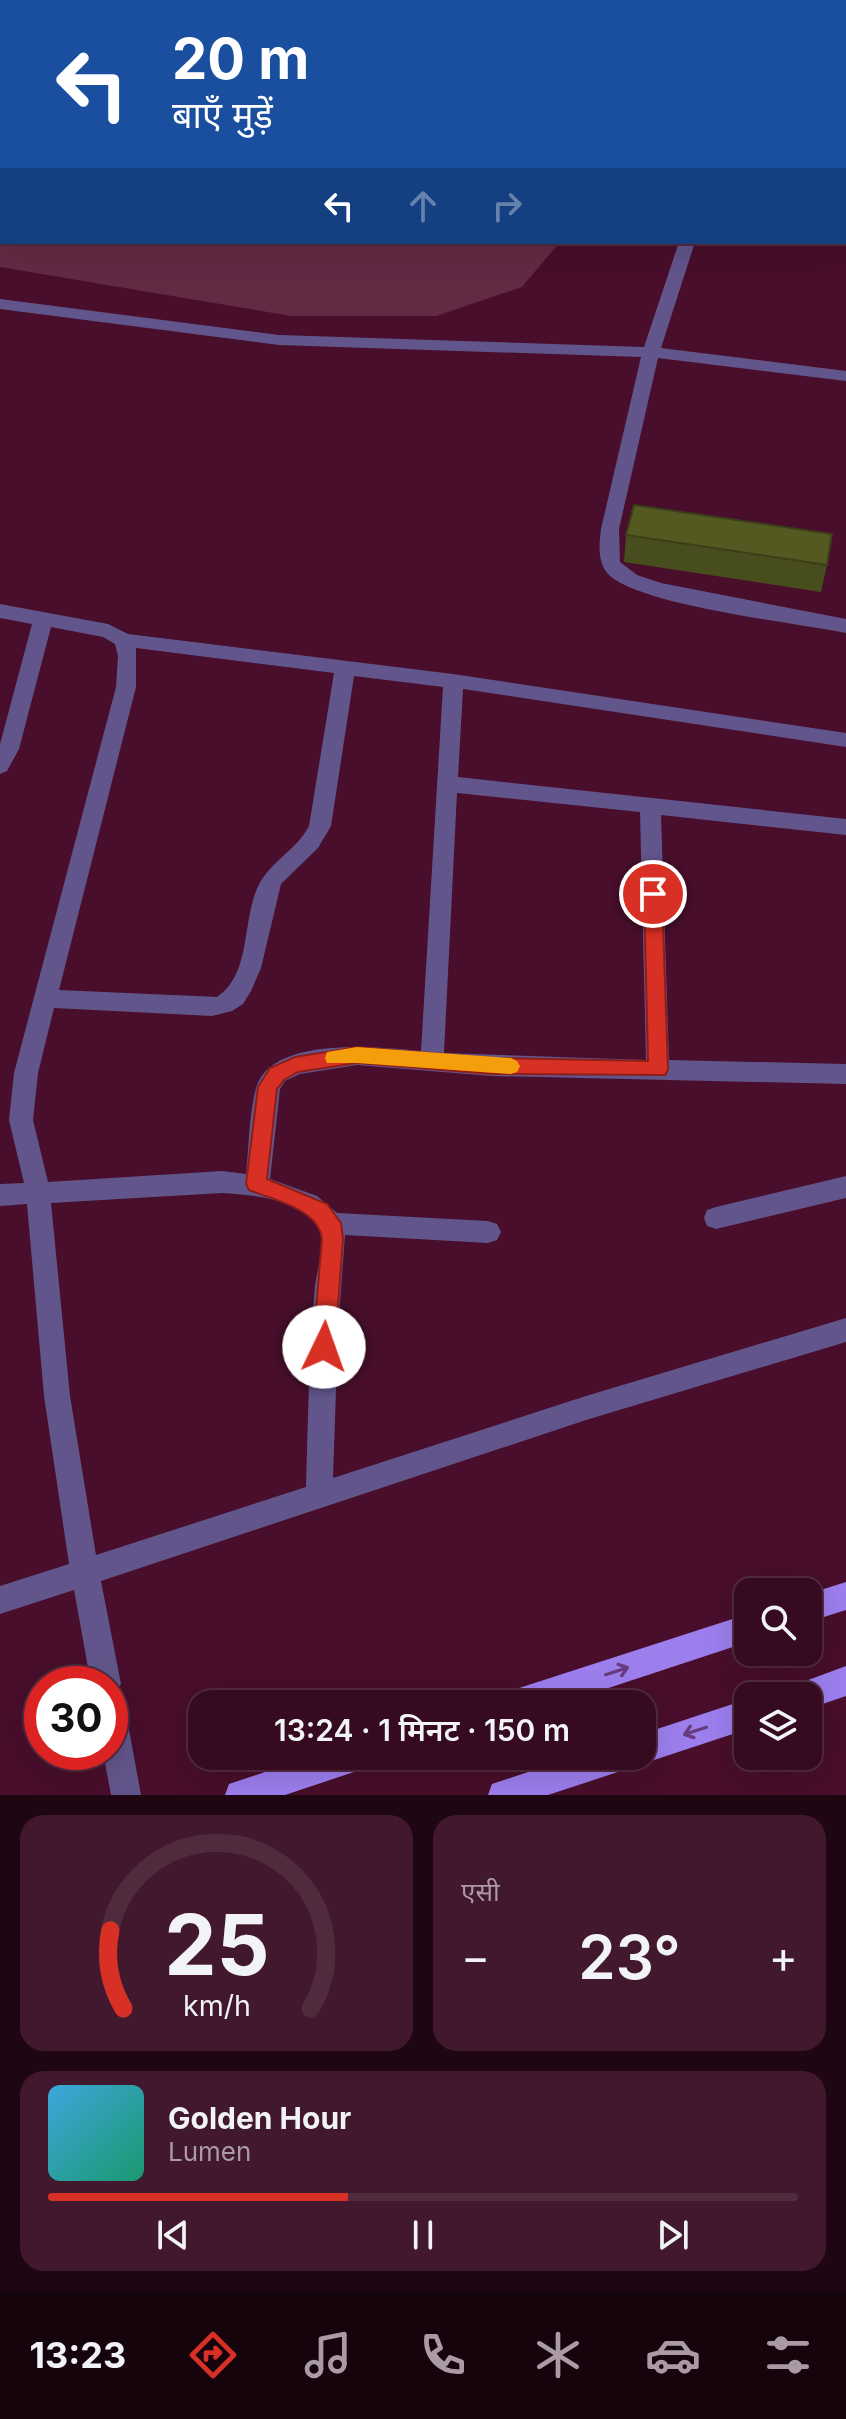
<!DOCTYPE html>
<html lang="hi">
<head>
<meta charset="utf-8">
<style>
  :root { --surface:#360a20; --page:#41182d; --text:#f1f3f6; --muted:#aa9aa5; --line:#502b3e; --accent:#d93025 }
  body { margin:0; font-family:Inter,"Noto Sans Devanagari",sans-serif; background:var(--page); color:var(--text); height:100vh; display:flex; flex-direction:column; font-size:30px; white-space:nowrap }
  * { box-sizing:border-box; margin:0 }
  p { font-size:26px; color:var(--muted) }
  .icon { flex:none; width:44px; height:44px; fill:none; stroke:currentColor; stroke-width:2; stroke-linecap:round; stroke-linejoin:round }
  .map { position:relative; height:1795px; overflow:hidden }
  .panel { display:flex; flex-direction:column; gap:20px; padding:20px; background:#1e0612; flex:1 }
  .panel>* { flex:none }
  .guide { position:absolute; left:0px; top:0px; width:846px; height:244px; box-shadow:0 8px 32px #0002,0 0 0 2px var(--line); background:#1a4fa0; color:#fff; overflow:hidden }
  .fabs { position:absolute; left:734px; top:1578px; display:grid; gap:16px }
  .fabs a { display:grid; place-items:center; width:88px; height:88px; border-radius:16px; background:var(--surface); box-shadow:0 8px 32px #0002,0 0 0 2px var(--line); font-size:40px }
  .speed { position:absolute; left:24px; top:1666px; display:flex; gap:16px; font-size:40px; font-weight:700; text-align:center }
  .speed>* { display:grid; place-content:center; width:104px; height:104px; border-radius:50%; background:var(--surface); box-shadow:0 8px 32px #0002,0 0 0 2px var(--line); line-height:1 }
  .speed .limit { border:12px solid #d22; background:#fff; color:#111 }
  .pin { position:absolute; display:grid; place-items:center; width:68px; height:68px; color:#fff; margin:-34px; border:4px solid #fff; border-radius:50%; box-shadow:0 2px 8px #0007 }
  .me { position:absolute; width:88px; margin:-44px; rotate:3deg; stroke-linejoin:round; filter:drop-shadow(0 0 6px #0008) }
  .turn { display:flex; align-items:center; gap:28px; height:168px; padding:0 40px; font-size:36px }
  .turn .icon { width:104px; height:104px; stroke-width:2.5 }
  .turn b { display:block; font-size:56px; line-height:68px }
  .lanes { display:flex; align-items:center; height:76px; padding:0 40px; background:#0003; justify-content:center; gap:40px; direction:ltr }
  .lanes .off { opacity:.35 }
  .big { font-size:60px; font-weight:600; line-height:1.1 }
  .panel .widget { flex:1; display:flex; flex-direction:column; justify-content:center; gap:12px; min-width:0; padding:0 28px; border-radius:24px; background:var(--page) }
  .panel .dial { align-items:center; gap:0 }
  .dial svg { height:208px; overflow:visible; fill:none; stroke:var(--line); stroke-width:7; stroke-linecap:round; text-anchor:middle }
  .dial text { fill:var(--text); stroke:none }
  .song { display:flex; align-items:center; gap:24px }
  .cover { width:96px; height:96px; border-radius:12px; background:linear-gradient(135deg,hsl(200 70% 55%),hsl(160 70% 35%)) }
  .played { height:8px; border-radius:4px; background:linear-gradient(90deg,var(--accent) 40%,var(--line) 40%) }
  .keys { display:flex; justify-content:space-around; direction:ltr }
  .heat { display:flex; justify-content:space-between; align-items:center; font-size:44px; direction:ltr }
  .panel .tiles { flex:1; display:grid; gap:20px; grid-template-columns:1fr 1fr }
  .widget:last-child { grid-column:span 2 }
  .trip { position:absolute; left:188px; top:1690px; width:468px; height:80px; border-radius:24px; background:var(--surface); box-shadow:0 8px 32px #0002,0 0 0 2px var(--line); font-weight:600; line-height:80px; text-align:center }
  .tabs { display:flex; height:128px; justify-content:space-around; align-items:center; background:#16040d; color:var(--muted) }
  .tabs .icon { width:56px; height:56px }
  .tabs .current { color:var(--accent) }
  .tabs b { font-size:36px; color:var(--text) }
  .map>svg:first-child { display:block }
  .green { fill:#632a44 }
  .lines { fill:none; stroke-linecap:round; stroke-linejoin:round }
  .minor { fill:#62558b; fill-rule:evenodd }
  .primary { fill:#9c7eed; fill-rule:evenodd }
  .wall { fill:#484d1d }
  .building { fill:#545922; stroke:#3b3e18; stroke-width:2 }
  .oneway { stroke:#683a7d }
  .route { fill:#d93025; stroke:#8d1f18; stroke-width:2 }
  .slow { fill:#f59e0b }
</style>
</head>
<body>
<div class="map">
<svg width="846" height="1795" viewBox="0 0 846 1795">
  <rect width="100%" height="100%" fill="#480e2b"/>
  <path class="green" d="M0 63 2 242H560L522 287 436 316H291L0 267Z"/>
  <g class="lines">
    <path class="minor" d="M679 242H695L661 348 846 371V381L658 358 619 529 620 562 637 575 661 583 846 619V633C796 623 645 606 610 576 597 564 599 545 601 529L641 357 279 345 0 309V299L279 335 644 347Z
      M0 604 108 624 128 634 453 674 846 733V747L463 689 458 777 846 819V835L661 815 669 1060 846 1064V1084L492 1076 357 1065 300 1074 285 1081 280 1089 270 1179 317 1196 337 1213 488 1221 497 1224 501 1232 497 1240 488 1243 345 1235 338 1330 333 1478 586 1396 846 1318V1342L586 1420 101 1581 121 1684 114 1695 120 1698 125 1708 141 1795H111L103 1752H110V1684H91L74 1590 0 1614V1586L69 1564 44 1396 27 1204 0 1206V1184L24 1183 9 1120 14 1073 116 687 118 656 115 644 103 637 51 627 19 749 7 771 0 774V744L32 624 0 618ZM136 648 334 673 309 826C295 853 265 863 255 894 243 927 249 976 217 997L59 990 136 687ZM354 676 443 687 421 1051C381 1047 271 1035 256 1088 249 1114 249 1146 246 1174L222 1171 48 1182 33 1120 38 1073 54 1008 212 1016 232 1011 243 1004 251 991 261 968 281 884 318 848 331 826ZM457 793 640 812 646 1060 444 1053ZM222 1193C251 1195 300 1198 317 1226 327 1241 317 1269 315 1286 309 1353 308 1420 306 1487L96 1555 70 1396 51 1203Z
      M846 1176V1198L716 1229 707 1226 704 1218 707 1210 716 1207Z"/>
    <path class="primary" d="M418 0H443L444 2H419Z
      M844 58H846V67H844Z
      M846 1582V1610L808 1622V1594Z
      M748 1614V1642L560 1704H501L506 1694 516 1689Z
      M846 1666V1696L808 1709V1696H787L792 1686Z
      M748 1699V1729L642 1764 634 1761 632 1767 621 1771 548 1795H488L492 1784 576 1756H642V1734Z
      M313 1756H373L369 1767 285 1795H225L229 1784Z"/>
  </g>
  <path class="wall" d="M626 535 827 565 821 592 624 562Z"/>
  <path class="building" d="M634 505 832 534 827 565 626 535Z"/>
  <defs><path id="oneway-shaft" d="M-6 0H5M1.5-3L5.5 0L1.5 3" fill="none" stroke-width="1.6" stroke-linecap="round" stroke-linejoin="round" transform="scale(2)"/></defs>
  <g class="oneway">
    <use href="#oneway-shaft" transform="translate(617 1671) rotate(-18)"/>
    <use href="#oneway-shaft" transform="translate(695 1731) rotate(162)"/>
  </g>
  <path class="route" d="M653 887 662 894 668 1070 665 1075 492 1074 357 1063 298 1072 284 1080 277 1089 267 1179 327 1204 341 1223 343 1238 335 1347 332 1354 324 1357 317 1354 313 1347 322 1238C318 1209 274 1200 249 1190L246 1184 258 1087 270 1068 295 1057 357 1047 492 1058 648 1061 644 894Z"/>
  <path class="slow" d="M357 1047 511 1058 517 1061 520 1066 517 1072 511 1074 357 1063H327L325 1058 327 1052Z"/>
</svg>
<div class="fabs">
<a><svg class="icon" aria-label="search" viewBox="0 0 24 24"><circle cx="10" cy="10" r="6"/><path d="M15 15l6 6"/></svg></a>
<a><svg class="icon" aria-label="layers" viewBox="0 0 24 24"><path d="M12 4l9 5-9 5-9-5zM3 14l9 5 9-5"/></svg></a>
</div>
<div class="speed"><div class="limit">30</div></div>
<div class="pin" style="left:653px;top:894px;background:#d93025"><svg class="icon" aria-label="arrive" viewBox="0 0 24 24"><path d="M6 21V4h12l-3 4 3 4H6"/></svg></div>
<svg class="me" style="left:324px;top:1347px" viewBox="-20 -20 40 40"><circle r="19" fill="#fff"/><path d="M0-13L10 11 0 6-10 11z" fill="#d93025"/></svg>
<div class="trip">13:24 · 1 मिनट · 150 m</div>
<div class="guide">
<div class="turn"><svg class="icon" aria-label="left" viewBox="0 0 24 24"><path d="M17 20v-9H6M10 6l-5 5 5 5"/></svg><div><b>20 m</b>बाएँ मुड़ें</div></div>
<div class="lanes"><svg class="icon" aria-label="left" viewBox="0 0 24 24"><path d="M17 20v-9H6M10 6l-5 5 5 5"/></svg><svg class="icon off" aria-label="ahead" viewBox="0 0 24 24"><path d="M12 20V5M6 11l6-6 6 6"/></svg><svg class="icon off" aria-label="right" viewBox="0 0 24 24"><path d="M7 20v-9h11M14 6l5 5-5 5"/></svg></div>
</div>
</div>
<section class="panel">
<div class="tiles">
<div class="widget dial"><svg viewBox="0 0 100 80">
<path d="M14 69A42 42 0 1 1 86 69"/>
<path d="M14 69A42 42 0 0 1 9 39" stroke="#d93025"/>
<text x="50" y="56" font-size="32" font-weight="700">25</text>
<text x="50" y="72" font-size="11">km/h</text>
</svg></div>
<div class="widget"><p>एसी</p>
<div class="heat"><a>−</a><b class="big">23°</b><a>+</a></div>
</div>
<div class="widget">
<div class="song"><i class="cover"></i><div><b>Golden Hour</b><p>Lumen</p></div></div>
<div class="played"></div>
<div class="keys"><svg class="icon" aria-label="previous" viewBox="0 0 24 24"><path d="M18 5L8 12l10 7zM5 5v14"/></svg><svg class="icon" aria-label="pause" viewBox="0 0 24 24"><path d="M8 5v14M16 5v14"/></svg><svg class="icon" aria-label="next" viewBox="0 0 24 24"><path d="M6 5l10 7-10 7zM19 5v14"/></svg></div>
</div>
</div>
</section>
<nav class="tabs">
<b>13:23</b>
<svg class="icon current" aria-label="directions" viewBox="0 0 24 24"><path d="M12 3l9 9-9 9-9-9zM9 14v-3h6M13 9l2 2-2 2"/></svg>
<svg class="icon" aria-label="music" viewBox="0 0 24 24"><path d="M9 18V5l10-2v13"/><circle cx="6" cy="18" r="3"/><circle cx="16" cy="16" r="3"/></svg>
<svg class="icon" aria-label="phone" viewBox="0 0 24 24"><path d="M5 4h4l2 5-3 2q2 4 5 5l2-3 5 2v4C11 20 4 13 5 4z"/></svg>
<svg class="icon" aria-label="climate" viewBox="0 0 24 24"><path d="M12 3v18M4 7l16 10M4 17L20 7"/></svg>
<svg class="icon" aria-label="car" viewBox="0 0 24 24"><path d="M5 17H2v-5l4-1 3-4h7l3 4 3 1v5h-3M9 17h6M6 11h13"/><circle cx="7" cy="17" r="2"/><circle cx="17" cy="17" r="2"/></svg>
<svg class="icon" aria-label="filters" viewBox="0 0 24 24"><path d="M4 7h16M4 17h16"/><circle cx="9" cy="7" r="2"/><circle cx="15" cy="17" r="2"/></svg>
</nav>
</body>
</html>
